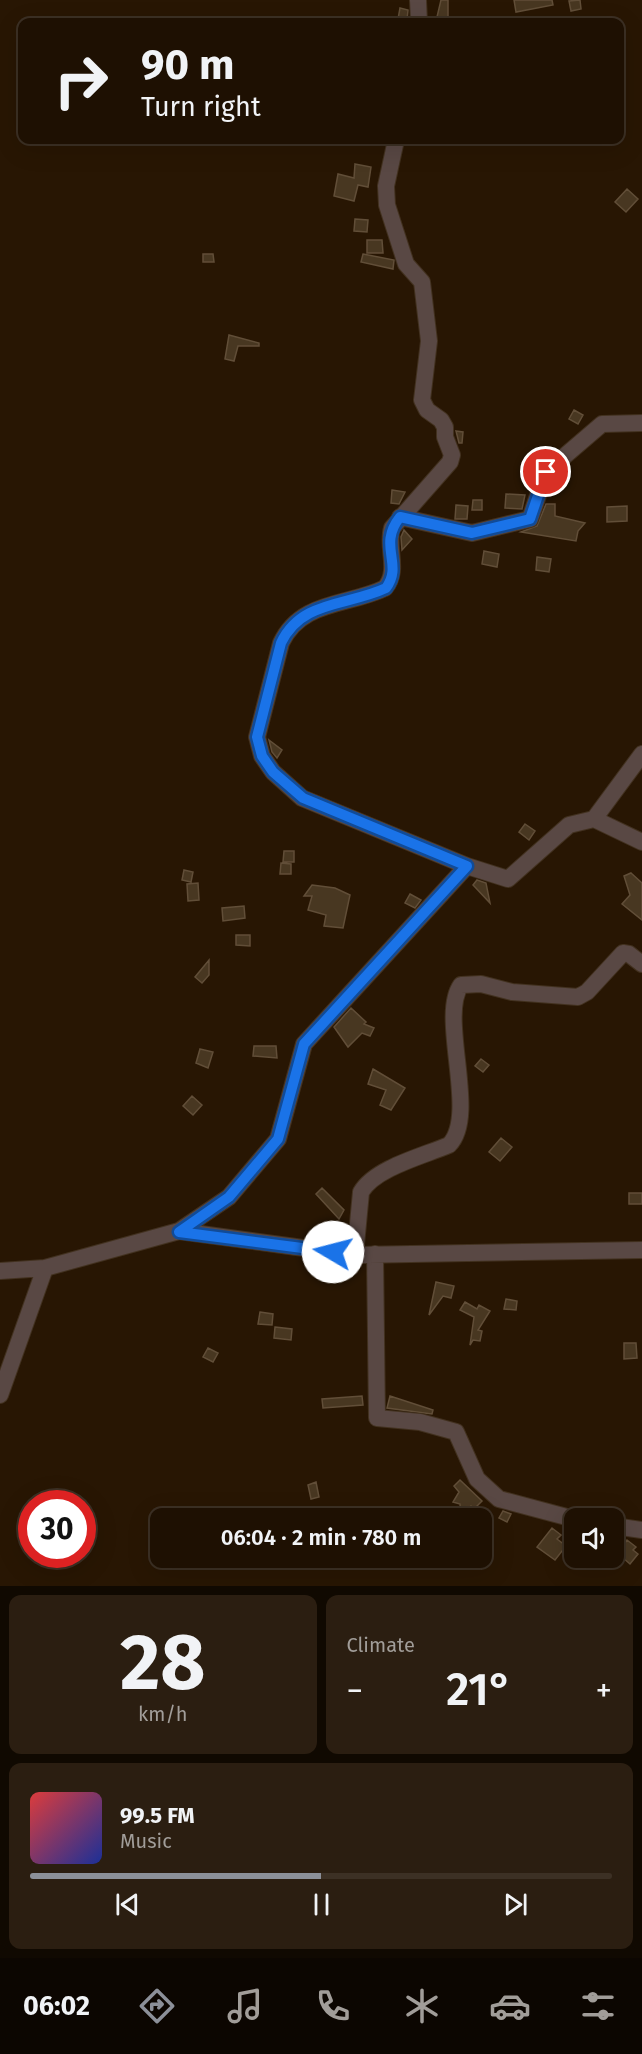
<!DOCTYPE html>
<html lang="en">
<head>
<meta charset="utf-8">
<style>
  :root { --surface:#1e1002; --page:#2b1e11; --text:#f1f3f6; --muted:#a19d99; --line:#3c3024; --accent:#8c9099 }
  body { margin:0; font-family:"Fira Sans",sans-serif; background:var(--page); color:var(--text); height:100vh; display:flex; flex-direction:column; font-size:22px; white-space:nowrap }
  * { box-sizing:border-box; margin:0 }
  p { font-size:20px; color:var(--muted) }
  .icon { flex:none; width:33px; height:33px; fill:none; stroke:currentColor; stroke-width:2; stroke-linecap:round; stroke-linejoin:round }
  .map { position:relative; height:1586px; overflow:hidden }
  .sheet { display:flex; flex-direction:column; gap:9px; padding:9px; background:#100901; flex:1 }
  .sheet>* { flex:none }
  .banner { position:absolute; left:18px; top:18px; width:606px; height:126px; border-radius:12px; box-shadow:0 6px 24px #0002,0 0 0 2px var(--line); background:#1e1002; color:var(--text); overflow:hidden }
  .controls { position:absolute; left:564px; top:1508px; display:grid; gap:12px }
  .controls a { display:grid; place-items:center; width:60px; height:60px; border-radius:12px; background:var(--surface); box-shadow:0 6px 24px #0002,0 0 0 2px var(--line); font-size:30px }
  .speed { position:absolute; left:18px; top:1490px; display:flex; gap:12px; font-size:30px; font-weight:700; text-align:center }
  .speed>* { display:grid; place-content:center; width:78px; height:78px; border-radius:50%; background:var(--surface); box-shadow:0 6px 24px #0002,0 0 0 2px var(--line); line-height:1 }
  .speed .limit { border:9px solid #d22; background:#fff; color:#111 }
  .pin { position:absolute; display:grid; place-items:center; width:51px; height:51px; color:#fff; margin:-26px; border:3px solid #fff; border-radius:50%; box-shadow:0 2px 6px #0007 }
  .me { position:absolute; width:66px; margin:-33px; rotate:278deg; stroke-linejoin:round; filter:drop-shadow(0 0 4px #0008) }
  .turn { display:flex; align-items:center; gap:21px; height:126px; padding:0 24px; font-size:27px }
  .turn .icon { width:78px; height:78px; stroke-width:2.5 }
  .turn b { display:block; font-size:42px; line-height:51px }
  .big { font-size:45px; font-weight:600; line-height:1.1 }
  .sheet .widget { flex:1; display:flex; flex-direction:column; justify-content:center; gap:9px; min-width:0; padding:0 21px; border-radius:12px; background:var(--page) }
  .sheet .dial { align-items:center; gap:0 }
  .dial b { font-size:78px; line-height:1 }
  .song { display:flex; align-items:center; gap:18px }
  .cover { width:72px; height:72px; border-radius:9px; background:linear-gradient(135deg,hsl(0 70% 55%),hsl(230 70% 35%)) }
  .played { height:6px; border-radius:3px; background:linear-gradient(90deg,var(--accent) 50%,var(--line) 50%) }
  .keys { display:flex; justify-content:space-around; direction:ltr }
  .heat { display:flex; justify-content:space-between; align-items:center; font-size:33px; direction:ltr }
  .sheet .tiles { flex:1; display:grid; gap:9px; grid-template-columns:1fr 1fr }
  .widget:last-child { grid-column:span 2 }
  .trip { position:absolute; left:150px; top:1508px; width:342px; height:60px; border-radius:12px; background:var(--surface); box-shadow:0 6px 24px #0002,0 0 0 2px var(--line); font-weight:600; line-height:60px; text-align:center }
  .tabs { display:flex; height:96px; justify-content:space-around; align-items:center; background:#0c0601; color:var(--muted) }
  .tabs .icon { width:42px; height:42px }
  .tabs .on { color:var(--accent) }
  .tabs b { font-size:27px; color:var(--text) }
  .map>svg:first-child { display:block }
  .building { fill:#483721; stroke:#614e38; stroke-width:1.5 }
  .lines { fill:none; stroke-linecap:round; stroke-linejoin:round }
  .minor-casing { stroke:#42311f; stroke-width:18 }
  .minor { stroke:#594844; stroke-width:16 }
  .route-casing { stroke:#114b97; stroke-width:15 }
  .route { stroke:#1a73e8; stroke-width:10 }
</style>
</head>
<body>
<div class="map">
<svg width="642" height="1586" viewBox="0 0 642 1586">
  <rect width="100%" height="100%" fill="#281603"/>
  <path class="building" d="M441 0H448V17H437Z
    M514 0H552L553 5 516 12Z
    M580 0 581 9 571 11 569 1Z
    M400 8 408 10 407 20 398 19Z
    M355 164 371 167 368 187 358 185 354 201 334 196 338 174 354 178Z
    M627 189 638 199 626 212 615 202Z
    M355 219 368 220 367 232 354 231Z
    M367 240H382L383 253H367Z
    M203 254H213L214 262H203Z
    M363 254 394 260 393 269 361 262Z
    M229 335 259 343V346H238L234 361 225 359Z
    M574 410 583 415 578 424 569 419Z
    M456 431 463 432 462 443H459Z
    M392 490 405 492 399 504 391 503Z
    M506 494 525 495 522 509 505 508Z
    M473 500H482V510H472Z
    M546 504H555V516L585 523 578 531 576 541 521 532 537 526Z
    M456 505 468 506 467 519H455Z
    M627 506V521L607 522V507Z
    M404 530 412 539 402 550 401 537Z
    M484 551 499 554 497 567 482 564Z
    M537 557 551 559 549 572 536 570Z
    M269 740 282 750 277 758 272 752Z
    M525 824 535 831 529 840 519 832Z
    M284 851H294V862H283Z
    M281 863 291 864V874H280Z
    M184 870 193 872 191 882 182 880Z
    M631 873 642 883V920L622 904 630 895 624 876Z
    M477 880 486 883 490 903 473 885Z
    M198 883 199 900 188 901 187 884Z
    M312 885 335 888 350 895 343 928 324 926 326 915 308 910 312 896H304Z
    M410 894 421 900 415 908 405 903Z
    M244 906 245 918 223 921 222 908Z
    M236 935H250V946L236 945Z
    M209 960V975L202 983 195 977Z
    M351 1008 366 1022 364 1024 374 1028 370 1036 362 1033 348 1047 334 1027Z
    M254 1046H276L277 1058 253 1056Z
    M200 1049 213 1052 208 1068 196 1063Z
    M481 1059 489 1065 483 1072 475 1066Z
    M373 1069 405 1088 391 1110 380 1105 386 1090 368 1084Z
    M192 1096 202 1105 193 1115 183 1106Z
    M501 1138 512 1147 500 1161 489 1152Z
    M322 1188 344 1210 339 1219 316 1194Z
    M629 1193H642V1204H629Z
    M436 1282 454 1286 451 1298 443 1296 429 1315Z
    M506 1299 517 1301 516 1310 504 1309Z
    M465 1302 477 1309 479 1305 490 1311 478 1330 482 1331 480 1341 473 1340 470 1345 474 1317 460 1310Z
    M260 1312 273 1314 272 1325 258 1324Z
    M275 1327 292 1329 291 1340 274 1338Z
    M624 1343H636L637 1358 624 1359Z
    M208 1348 218 1353 213 1362 203 1357Z
    M362 1396 363 1405 323 1408 322 1399Z
    M390 1396 433 1410 432 1414 387 1408Z
    M460 1480 482 1501 474 1509 471 1506 461 1518 460 1504 453 1502 459 1492 454 1486Z
    M316 1482 319 1497 311 1499 308 1485Z
    M503 1511 511 1514 507 1522 499 1518Z
    M552 1528 561 1535 557 1539 566 1546 555 1560 537 1547Z
    M621 1540 625 1543 627 1540 636 1547 633 1550 638 1554 630 1564 614 1550Z
    M482 1544 493 1554 482 1568Z"/>
  <g class="lines">
    <defs>
      <path id="minor" d="M418 0 419 22
        M396 140 386 186 387 205 406 264 422 282 429 341 422 400 427 410 441 420 445 427V437L452 455 450 462 392 528C386 548 400 570 385 588 348 606 301 600 281 643L257 737 262 756 273 772 302 798 467 866
        M400 517 472 533 530 519 546 472 602 424 642 423
        M594 819 642 754
        M179 1231 229 1197 278 1139 304 1044 467 866 508 879 569 825 594 819 642 842
        M375 1254 377 1418 420 1422 456 1432 477 1479 499 1499 574 1519
        M355 1255 361 1192C375 1168 423 1156 449 1145 479 1115 438 1017 461 985L481 984 512 992 578 997 587 992 623 953 629 954 642 964
        M0 1271 45 1268 179 1231 355 1255 642 1250
        M0 1395 45 1268
        M614 1526 642 1530"/>
    </defs>
    <use href="#minor" class="minor-casing"/>
    <use href="#minor" class="minor"/>
  </g>
  <g class="lines">
    <defs>
      <path id="route" d="M333 1252 179 1232 229 1197 278 1139 304 1044 467 866 303 798 273 772 262 756 257 737 281 643C301 600 348 606 386 588 404 564 377 546 400 517L472 533 530 519 546 472"/>
    </defs>
    <use href="#route" class="route-casing"/>
    <use href="#route" class="route"/>
  </g>
</svg>
<div class="controls">
<a><svg class="icon" aria-label="sound" viewBox="0 0 24 24"><path d="M4 9h4l5-4v14l-5-4H4zM17 9q2 3 0 6"/></svg></a>
</div>
<div class="speed"><div class="limit">30</div></div>
<div class="pin" style="left:546px;top:472px;background:#d93025"><svg class="icon" aria-label="arrive" viewBox="0 0 24 24"><path d="M6 21V4h12l-3 4 3 4H6"/></svg></div>
<svg class="me" style="left:333px;top:1252px" viewBox="-20 -20 40 40"><circle r="19" fill="#fff"/><path d="M0-13L10 11 0 6-10 11z" fill="#1a73e8"/></svg>
<div class="trip">06:04 · 2 min · 780 m</div>
<div class="banner">
<div class="turn"><svg class="icon" aria-label="right" viewBox="0 0 24 24"><path d="M7 20v-9h11M14 6l5 5-5 5"/></svg><div><b>90 m</b>Turn right</div></div>
</div>
</div>
<section class="sheet">
<div class="tiles">
<div class="widget dial"><b>28</b><p>km/h</p></div>
<div class="widget"><p>Climate</p>
<div class="heat"><a>−</a><b class="big">21°</b><a>+</a></div>
</div>
<div class="widget">
<div class="song"><i class="cover"></i><div><b>99.5 FM</b><p>Music</p></div></div>
<div class="played"></div>
<div class="keys"><svg class="icon" aria-label="previous" viewBox="0 0 24 24"><path d="M18 5L8 12l10 7zM5 5v14"/></svg><svg class="icon" aria-label="pause" viewBox="0 0 24 24"><path d="M8 5v14M16 5v14"/></svg><svg class="icon" aria-label="next" viewBox="0 0 24 24"><path d="M6 5l10 7-10 7zM19 5v14"/></svg></div>
</div>
</div>
</section>
<nav class="tabs">
<b>06:02</b>
<svg class="icon on" aria-label="directions" viewBox="0 0 24 24"><path d="M12 3l9 9-9 9-9-9zM9 14v-3h6M13 9l2 2-2 2"/></svg>
<svg class="icon" aria-label="music" viewBox="0 0 24 24"><path d="M9 18V5l10-2v13"/><circle cx="6" cy="18" r="3"/><circle cx="16" cy="16" r="3"/></svg>
<svg class="icon" aria-label="phone" viewBox="0 0 24 24"><path d="M5 4h4l2 5-3 2q2 4 5 5l2-3 5 2v4C11 20 4 13 5 4z"/></svg>
<svg class="icon" aria-label="climate" viewBox="0 0 24 24"><path d="M12 3v18M4 7l16 10M4 17L20 7"/></svg>
<svg class="icon" aria-label="car" viewBox="0 0 24 24"><path d="M5 17H2v-5l4-1 3-4h7l3 4 3 1v5h-3M9 17h6M6 11h13"/><circle cx="7" cy="17" r="2"/><circle cx="17" cy="17" r="2"/></svg>
<svg class="icon" aria-label="filters" viewBox="0 0 24 24"><path d="M4 7h16M4 17h16"/><circle cx="9" cy="7" r="2"/><circle cx="15" cy="17" r="2"/></svg>
</nav>
</body>
</html>
